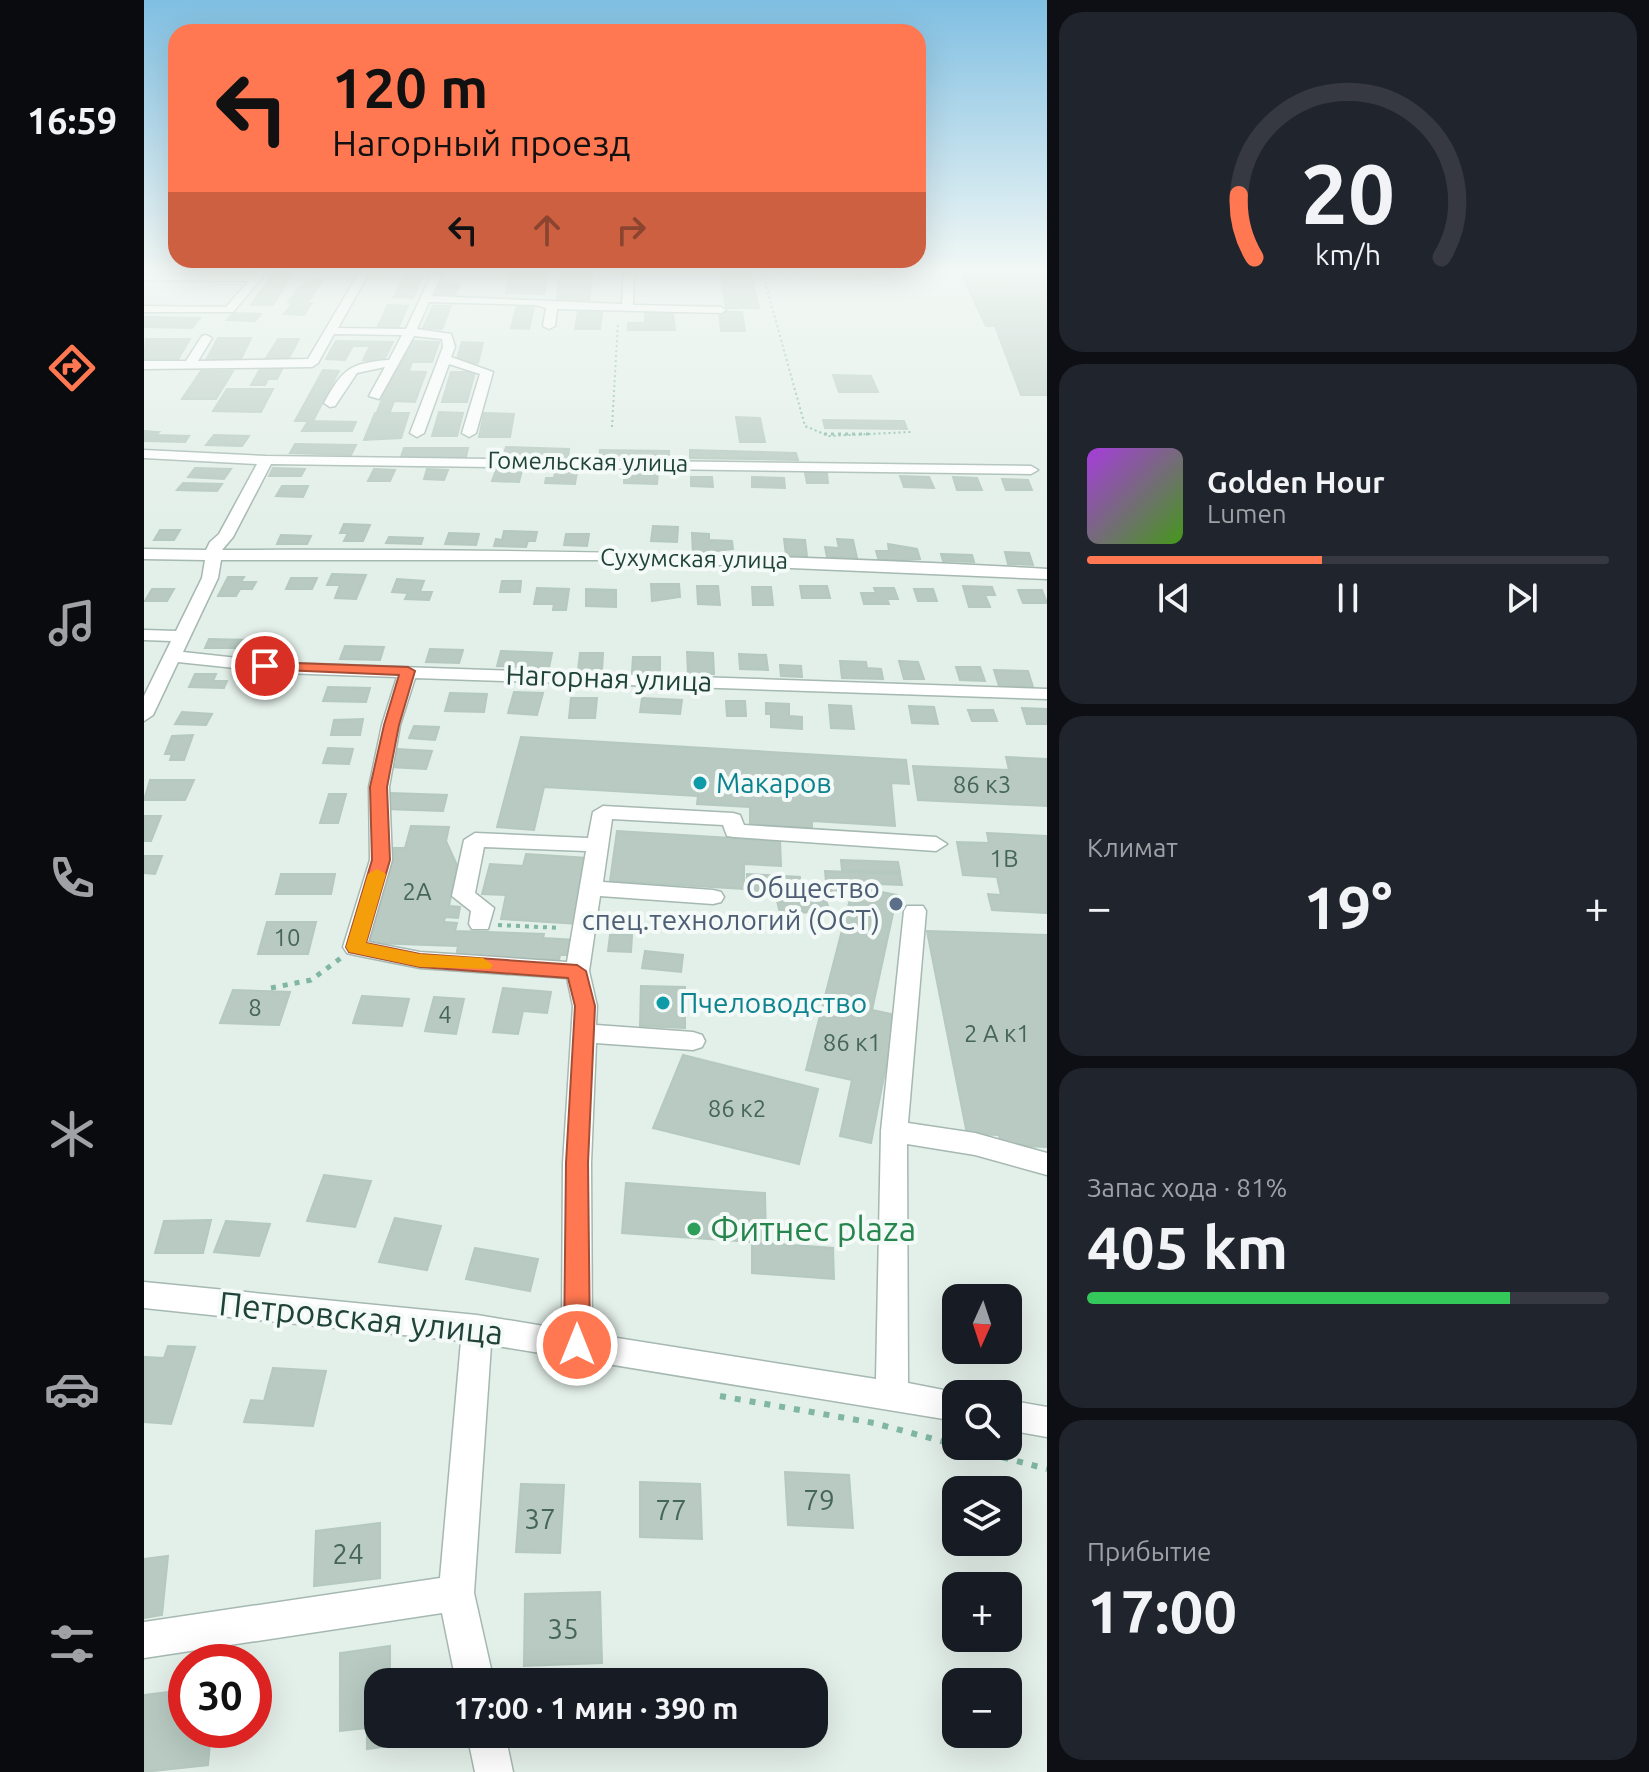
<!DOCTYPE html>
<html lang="ru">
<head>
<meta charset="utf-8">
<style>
  :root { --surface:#171b24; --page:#20242c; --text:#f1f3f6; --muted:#9ea1a6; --line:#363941; --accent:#ff7851 }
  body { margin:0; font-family:Ubuntu,sans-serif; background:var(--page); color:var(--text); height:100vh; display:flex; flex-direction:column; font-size:30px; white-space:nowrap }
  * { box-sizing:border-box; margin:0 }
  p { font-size:26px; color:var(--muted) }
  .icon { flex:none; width:44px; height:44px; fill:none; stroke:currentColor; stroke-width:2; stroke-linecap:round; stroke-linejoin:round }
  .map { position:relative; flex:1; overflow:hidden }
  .details { display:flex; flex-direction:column; gap:12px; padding:12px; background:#0d0f14; width:602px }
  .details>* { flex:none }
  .hud { position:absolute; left:24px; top:24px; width:758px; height:244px; border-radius:24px; box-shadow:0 8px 32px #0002; background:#ff7851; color:#111; overflow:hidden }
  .needle { width:52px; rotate:183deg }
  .buttons { position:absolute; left:798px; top:1284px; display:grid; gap:16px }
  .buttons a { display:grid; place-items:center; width:80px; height:80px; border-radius:16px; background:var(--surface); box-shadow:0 8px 32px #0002; font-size:40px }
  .speed { position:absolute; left:24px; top:1644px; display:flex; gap:16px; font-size:40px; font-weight:700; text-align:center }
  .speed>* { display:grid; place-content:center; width:104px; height:104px; border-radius:50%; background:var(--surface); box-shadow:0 8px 32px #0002; line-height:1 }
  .speed .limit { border:12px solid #d22; background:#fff; color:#111 }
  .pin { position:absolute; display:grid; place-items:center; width:68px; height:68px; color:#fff; margin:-34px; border:4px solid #fff; border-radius:50%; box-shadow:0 2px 8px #0007 }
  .me { position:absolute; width:88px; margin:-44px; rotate:0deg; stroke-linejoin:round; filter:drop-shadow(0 0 6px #0008) }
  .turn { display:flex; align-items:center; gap:28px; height:168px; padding:0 32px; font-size:36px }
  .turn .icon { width:104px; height:104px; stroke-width:2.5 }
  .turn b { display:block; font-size:56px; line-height:68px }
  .lanes { display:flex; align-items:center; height:76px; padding:0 32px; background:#0003; justify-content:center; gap:40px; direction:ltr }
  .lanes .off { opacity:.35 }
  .big { font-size:60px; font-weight:700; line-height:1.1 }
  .details .card { flex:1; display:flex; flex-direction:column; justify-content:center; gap:12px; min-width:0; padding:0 28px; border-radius:24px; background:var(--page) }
  .details .dial { align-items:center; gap:0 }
  .dial svg { height:208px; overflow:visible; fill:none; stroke:var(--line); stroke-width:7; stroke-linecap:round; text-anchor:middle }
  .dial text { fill:var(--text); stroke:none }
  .song { display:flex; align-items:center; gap:24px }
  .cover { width:96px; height:96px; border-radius:12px; background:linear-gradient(135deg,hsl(280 70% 55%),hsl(100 70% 35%)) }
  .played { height:8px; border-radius:4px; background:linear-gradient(90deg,var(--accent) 45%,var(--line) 45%) }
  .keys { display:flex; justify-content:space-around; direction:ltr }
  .heat { display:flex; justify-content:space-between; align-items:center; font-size:44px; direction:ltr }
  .charge { height:12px; border-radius:6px; background:linear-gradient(90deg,#34c759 81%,var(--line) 0) }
  .trip { position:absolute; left:220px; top:1668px; width:464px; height:80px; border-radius:24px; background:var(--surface); box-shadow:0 8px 32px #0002; font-weight:700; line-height:80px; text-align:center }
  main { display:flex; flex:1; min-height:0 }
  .tab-bar { display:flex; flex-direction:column; width:144px; justify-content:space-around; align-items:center; background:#090b0e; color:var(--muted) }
  .tab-bar .icon { width:56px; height:56px }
  .tab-bar .selected { color:var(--accent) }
  .tab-bar b { font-size:36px; color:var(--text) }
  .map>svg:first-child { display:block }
  .building { fill:#b8cac2; stroke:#b5c9c0; stroke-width:2 }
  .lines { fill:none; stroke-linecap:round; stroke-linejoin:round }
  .minor-casing { stroke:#a5b8b1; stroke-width:3 }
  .path-far4 { stroke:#80b6a4; stroke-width:2; stroke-dasharray:2 3; stroke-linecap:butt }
  .path-far3 { stroke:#80b6a4; stroke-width:3; stroke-dasharray:3 4; stroke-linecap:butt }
  .path-far2 { stroke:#80b6a4; stroke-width:4; stroke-dasharray:4 5; stroke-linecap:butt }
  .path-far1 { stroke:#80b6a4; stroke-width:5; stroke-dasharray:5 7; stroke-linecap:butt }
  .path { stroke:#80b6a4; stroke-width:6; stroke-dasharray:6 9; stroke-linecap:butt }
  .minor { fill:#fff; fill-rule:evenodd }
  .route { fill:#ff7851; stroke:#a64e35; stroke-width:2 }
  .slow { fill:#f59e0b }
  .culture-dot { fill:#0f9aa8; stroke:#f4faf7; stroke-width:3 }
  .service-dot { fill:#5c6f8a; stroke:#f4faf7; stroke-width:3 }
  .leisure-dot { fill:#2e9e5b; stroke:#f4faf7; stroke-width:3 }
  .labels { text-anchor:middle; stroke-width:8; stroke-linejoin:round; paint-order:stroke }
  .far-street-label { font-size:24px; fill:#204339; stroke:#f4faf7 }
  .number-label { font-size:24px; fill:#46655b }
  .street-label { font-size:28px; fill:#204339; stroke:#f4faf7 }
  .culture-label { font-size:28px; fill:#0d838f; stroke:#f4faf7; text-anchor:start }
  .service-label { font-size:28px; fill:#4e5e75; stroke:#f4faf7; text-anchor:end }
  .near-number-label { font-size:28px; fill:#46655b }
  .near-leisure-label { font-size:34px; fill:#27864d; stroke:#f4faf7; text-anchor:start }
  .near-street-label { font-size:34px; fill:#204339; stroke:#f4faf7 }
</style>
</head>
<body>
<main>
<nav class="tab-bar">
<b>16:59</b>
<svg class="icon selected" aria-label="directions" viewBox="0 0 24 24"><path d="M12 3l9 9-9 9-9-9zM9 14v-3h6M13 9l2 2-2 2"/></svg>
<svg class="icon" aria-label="music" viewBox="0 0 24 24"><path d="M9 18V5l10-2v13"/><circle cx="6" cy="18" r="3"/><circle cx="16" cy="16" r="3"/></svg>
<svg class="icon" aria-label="phone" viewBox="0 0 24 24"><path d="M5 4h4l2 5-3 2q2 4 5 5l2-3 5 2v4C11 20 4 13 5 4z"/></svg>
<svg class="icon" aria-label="climate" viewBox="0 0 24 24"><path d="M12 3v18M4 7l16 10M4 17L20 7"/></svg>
<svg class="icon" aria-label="car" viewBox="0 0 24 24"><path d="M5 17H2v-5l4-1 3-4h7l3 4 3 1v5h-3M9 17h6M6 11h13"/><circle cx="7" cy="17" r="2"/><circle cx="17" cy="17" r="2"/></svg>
<svg class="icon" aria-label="filters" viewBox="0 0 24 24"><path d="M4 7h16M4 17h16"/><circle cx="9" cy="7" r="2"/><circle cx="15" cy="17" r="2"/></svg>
</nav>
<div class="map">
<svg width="903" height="1772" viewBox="0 0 903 1772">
  <rect width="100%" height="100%" fill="#e3efe9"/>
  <path class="building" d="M368 271H405L400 294 362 293Z
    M417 271H449L445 303H412Z
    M576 271H606L615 308H582Z
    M817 271H903V287L823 286Z
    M130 272H150L129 305H107Z
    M261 276H279L269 298 250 297Z
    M162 280H179L163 303 144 302Z
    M297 282 316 283 310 298H291Z
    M823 286 903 287V395H877L851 326H842Z
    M149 302 163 303H168L160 315 140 314Z
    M244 305 264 306 254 328H233Z
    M373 305 390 306 385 329 367 328Z
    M289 306H307L298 329 279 328Z
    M434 312H458L456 329H431Z
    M575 312H598L601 331H577Z
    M90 313 117 314 111 321 83 320Z
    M501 313H529L531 330H484V323H501Z
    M0 317H8L56 318 48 328 0 327Z
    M74 338H107L96 361 61 362Z
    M2 339H46L33 361H0Z
    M134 339H155L144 360H121Z
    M192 341 249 342 240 360H219L226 346H209L201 360 182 359Z
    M266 341 295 342 288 362H268L265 371H249L253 361H258Z
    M318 342 339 343 334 363 312 362Z
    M116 369H138L133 379H124L121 385H107Z
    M179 370 195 371 169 421H151Z
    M57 371H89L72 399H38Z
    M249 371 282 372 271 402 250 401 246 412H233Z
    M307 372H331L323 402H298Z
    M689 375 727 376 734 392H695Z
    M83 389H129L117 412 69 411Z
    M295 412 319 413 313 436H288Z
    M231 413H265L257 438 220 440Z
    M340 413 370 414 366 437H335Z
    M592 417 616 418 621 442H596Z
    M679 420 760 421 763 429 681 428Z
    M164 421 212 422 208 431H158Z
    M0 431 15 432 12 435 45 436 41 442 0 441Z
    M70 435 105 436 98 446 62 445Z
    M151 444 212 445 207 455 146 453Z
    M362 447 425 449 424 459 359 457Z
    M260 448H324L322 457H257Z
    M456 450 525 451V460L455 458Z
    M546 450 652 453 654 460 546 458Z
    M51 468 87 469 80 479 44 477Z
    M129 468 161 469 157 476H125Z
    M230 469 251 470 246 481H224Z
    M283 469 304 470 300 480 280 479Z
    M352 470 378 471 375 482 348 481Z
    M411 472H433L431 484 401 483 402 478H410Z
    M480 472 514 473 513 484 480 483Z
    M661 473H683L684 483H663Z
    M756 476 785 477 790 488 760 487Z
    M547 477H568L569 487 547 486Z
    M608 477 640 478 641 488 608 487Z
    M809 477 833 478 838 490H813Z
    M858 479 884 480 888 490H862Z
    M39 483 78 484 73 491 33 490Z
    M138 486H164L159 497 132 496Z
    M200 524 226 525 219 541H200L204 533H196Z
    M509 526 534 527 533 542 507 541Z
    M16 530H36L30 540H10Z
    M360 531 393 532 391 541H384L382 547 350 546 352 539 358 540Z
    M305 533 335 534 332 545 301 544Z
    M548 533 565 534V540L588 541 589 549 549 554Z
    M422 534H445L443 546 420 545Z
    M137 535 167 536 163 544H133Z
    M245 537 279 538 277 544 242 543Z
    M640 539 661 540 663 556 642 555Z
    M693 539 709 540 713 558 683 557 681 547 695 548Z
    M744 544 773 549 776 559 735 561 732 551H745Z
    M861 552 885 553 889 565 864 564Z
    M797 554 828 555 830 562 799 561Z
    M188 574 222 575 212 599 191 598 196 585H183Z
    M84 577H100L97 582H112L108 589H96L92 596H74Z
    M147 578H173L168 589H142Z
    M253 579 280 581 276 592H288L285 600 261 599 264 593 248 592Z
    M358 581H377L376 592H356Z
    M507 584H535L536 597 508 601Z
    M553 586H574L576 605 554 604Z
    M656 586H683L686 598H658Z
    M819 586 848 587 851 595H841L846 607H825Z
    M608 587H627L629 605H609Z
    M393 588 425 589 422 610H409L410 604H390Z
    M730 588H750L754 599H743L745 604H720L717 593H732Z
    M8 589H30L23 601H1Z
    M442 589 472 590V607L442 606Z
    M770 589H789L793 601H774Z
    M874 590H898L903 603H879Z
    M65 639 105 640 101 648H61Z
    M201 646 240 647 236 660 196 659Z
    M286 649 319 650 315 663 282 662Z
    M357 651 408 653 405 668 353 666Z
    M543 652 569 653 570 674H544Z
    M436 653H459L458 671 434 670Z
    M595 654 622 655 624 670 596 669Z
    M489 657H516V673L488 672Z
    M696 661 722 662 723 668 737 669 739 679 698 678Z
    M755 661 774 662 780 679H760Z
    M636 665 657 666 658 677 637 676Z
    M812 667H836L841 681 816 680Z
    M850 670 884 671 889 687 855 686Z
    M51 674H72L69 681H83L80 688 45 687Z
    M184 687 226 688 222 702 179 701Z
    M370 692 399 693 393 715 364 713Z
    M306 693 343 694 340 712 301 711Z
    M427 698H453L451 718H425Z
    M498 698 538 700 536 714 496 712Z
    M582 701H601L602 716H583Z
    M622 703 645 704V716L658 717V729L627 727V714H622Z
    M685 705 707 706 710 729 687 728Z
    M765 706 790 707 794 724 768 723Z
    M878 708 903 709V724H883Z
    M824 710H849L853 721H828Z
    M38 712 68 714 62 725 31 724Z
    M219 719 216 735H187L190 720Z
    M270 726 295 727 291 740 265 738Z
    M49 735 40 760H26L28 754H21L28 736Z
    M377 737 762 760 765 784 747 783 751 826 668 821V828L606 824V807L553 804 554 796 400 787 390 830 353 827Z
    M184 748 209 749 205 764 179 763Z
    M252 749 288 751 282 769 245 767Z
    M862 757 903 759V806L774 800 769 766 865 770Z
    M6 780H50L41 800H0Z
    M246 793 303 795 299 811 241 809Z
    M185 794H202L194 823H176Z
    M0 816H17L7 841H0Z
    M267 826 305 827 302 841 313 865 305 906 316 907 314 918 301 917 300 922 313 923 311 931 400 934 399 938 432 940 430 955H416L415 960 312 957 314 946 226 943 250 848H261Z
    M473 831 636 841 637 866 600 864V889L466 881Z
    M843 833 903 836V913L848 910 844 894 857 895 853 877 819 875 813 842 845 843Z
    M382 854 444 858 434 924 357 919 362 895 338 894 346 864 379 866Z
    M0 856H18L11 874 0 873Z
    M697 860 754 862 756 872 698 870Z
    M681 871 756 874 758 885 682 882Z
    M137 874H191L187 894H132Z
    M603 874 656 877 657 897 603 893Z
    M682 882 714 884 697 894 683 896Z
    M718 888 753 895 728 1010 752 1015 727 1143 696 1136 708 1080 662 1070 706 899Z
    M682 900 686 912 636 913 633 901Z
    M123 922H172L164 954H114Z
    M783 931 903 935V1147L857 1145 855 1135 823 1134Z
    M466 935H488L487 952 464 951Z
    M501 951 539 955 537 972 498 968Z
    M497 986 541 987V1028L496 1026Z
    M359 988 407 992 403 1013 379 1011 374 1034 349 1032Z
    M89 990 146 992 135 1025 76 1023Z
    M218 996 265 999 258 1026 209 1023Z
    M290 997 320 999 312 1034 281 1031Z
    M539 1055 674 1089 655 1164 509 1128Z
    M180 1175 227 1181 211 1227 163 1221Z
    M482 1183 621 1193 622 1243 689 1248 690 1279 608 1273V1242L478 1233Z
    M251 1218 297 1226 283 1270 235 1262Z
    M67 1220 59 1253H11L20 1221Z
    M82 1221 126 1224 115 1256 70 1252Z
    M331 1248 394 1259 386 1291 322 1279Z
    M24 1346 51 1347 27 1424 0 1422V1357L20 1358Z
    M129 1368 182 1371 169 1426 100 1422 107 1400 120 1401Z
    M641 1472 705 1475 709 1528 644 1525Z
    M496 1482 556 1484 558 1539 496 1537Z
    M377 1484 420 1485 416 1553 372 1552Z
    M236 1523V1578L170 1586 172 1531Z
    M24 1556 18 1615 0 1618V1559Z
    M456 1592 458 1663 380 1666 381 1594Z
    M246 1646V1682H234V1734H259V1744L223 1749V1728L196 1731V1653Z
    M42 1690V1730H67L64 1765 0 1772V1695Z"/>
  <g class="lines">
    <defs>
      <path id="minor" d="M110 271H120L118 278 89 312H0V306L82 307 105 281 1 280 0 274 109 275Z
        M216 271H226L194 328 262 329 287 276 278 271 298 274 288 296 478 304 480 271H490L489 305 577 307 582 310 577 313 413 309 411 326 405 329 399 326 402 308 392 305 285 302 273 329 307 334 311 347 307 357 349 372 332 433 325 437 318 433 336 374 305 364 280 433 273 437 266 433 299 347 298 339 270 336 235 399 225 396 241 367 213 373 191 406 186 407 180 403C199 369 205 363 245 360L258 335 190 334 174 363 168 367 0 369V361H42L58 336 62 335 68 338 54 361 164 359Z
        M612 271H622L623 273 618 276Z
        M0 450 122 456 887 466 894 470 887 474 127 464 89 537 78 550C354 549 628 553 903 569V579L458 560H77L74 578 39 652 139 663 903 689V699L271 678 256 725 245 787 248 860 224 942 276 952 423 962 442 851 340 847 331 893 350 908 344 929H328L325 924 327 911 308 896 320 840 331 833 444 838 449 812 459 806 589 813 596 815 600 825 792 837 803 844 792 851 590 837 583 836 579 825 468 819 459 882 569 890 577 892 580 897 577 902 569 904 456 896 445 971 453 1006 452 1025 549 1032 558 1035 561 1041 558 1047 549 1050 452 1043 447 1163 448 1334 732 1379 737 1131 760 911 763 906H779L782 911 764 1123 831 1133 903 1153V1175L831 1155 763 1144 764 1383 820 1394H812V1421L347 1345 330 1593 350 1682H312L298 1613 0 1658V1622L296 1578 317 1341 0 1308V1282L333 1315 418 1329 419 1163 429 1006 423 978 276 968 211 955 203 953 199 947 226 860 225 787 238 725 253 677 139 673 34 662 9 715 0 721V696L27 641 0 640V630L32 631 58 578 61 560 0 559V549L62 550 66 542 75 534 113 464 0 458Z
        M864 1400 903 1407V1437L864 1430Z
        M323 1734H361L369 1772H331Z"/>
    </defs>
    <use href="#minor" class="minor-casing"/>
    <path class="path-far4" d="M633 274 728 276 756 271
      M621 282 661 426 685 436 767 432
      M468 427 474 322"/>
    <path class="path-far3" d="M680 434H725"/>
    <path class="path-far2" d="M354 925 417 928"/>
    <path class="path-far1" d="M127 988 167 980 197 958"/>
    <path class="path" d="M576 1396 730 1423 812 1445
      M815 1446 903 1469"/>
    <use href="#minor" class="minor"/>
  </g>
  <linearGradient id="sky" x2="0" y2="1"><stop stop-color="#80bfe2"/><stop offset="0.52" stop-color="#f2f8f5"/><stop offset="1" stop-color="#f2f8f5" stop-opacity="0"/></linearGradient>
  <rect width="903" height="519" fill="url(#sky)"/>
  <path class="route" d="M121 662 264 667 271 671 255 725 243 787 246 860 222 943 276 954 433 965 442 971 451 1006 444 1163 446 1345 442 1353 433 1357 424 1353 420 1345 422 1163 431 1006 424 978 276 967 205 952 202 947 228 860 226 787 240 725 255 675 115 669V663Z"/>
  <path class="slow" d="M233 869 242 874 222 943 276 954 339 958 349 965 346 969 276 967 205 952 202 947 224 874Z"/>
  <g class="culture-dot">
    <circle cx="556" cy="783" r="8"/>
    <circle cx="519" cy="1003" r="8"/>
  </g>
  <circle class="service-dot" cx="752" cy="904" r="8"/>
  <circle class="leisure-dot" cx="550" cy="1229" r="8"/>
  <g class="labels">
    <g class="far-street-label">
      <text transform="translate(444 462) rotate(1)" y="8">Гомельская улица</text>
      <text transform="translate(550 559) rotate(1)" y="8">Сухумская улица</text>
    </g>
    <g class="number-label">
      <text x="838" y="793">86 к3</text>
      <text x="860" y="867">1В</text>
      <text x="273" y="900">2А</text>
      <text x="143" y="946">10</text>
      <text x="111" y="1016">8</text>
      <text x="301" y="1023">4</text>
      <text x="853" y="1042">2 А к1</text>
      <text x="708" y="1051">86 к1</text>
      <text x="593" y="1117">86 к2</text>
    </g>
    <g class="street-label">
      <text transform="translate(465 678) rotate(2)" y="10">Нагорная улица</text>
    </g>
    <g class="culture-label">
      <text x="572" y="793">Макаров</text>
      <text x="535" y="1013">Пчеловодство</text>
    </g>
    <g class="service-label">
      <text x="736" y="898">Общество<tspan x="736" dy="32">спец.технологий (ОСТ)</tspan></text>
    </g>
    <g class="near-number-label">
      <text x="675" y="1510">79</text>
      <text x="527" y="1520">77</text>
      <text x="396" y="1529">37</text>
      <text x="204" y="1564">24</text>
      <text x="419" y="1639">35</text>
    </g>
    <g class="near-leisure-label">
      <text x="566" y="1241">Фитнес plaza</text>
    </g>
    <g class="near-street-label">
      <text transform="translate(217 1318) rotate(6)" y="12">Петровская улица</text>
    </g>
  </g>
</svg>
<div class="buttons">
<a><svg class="needle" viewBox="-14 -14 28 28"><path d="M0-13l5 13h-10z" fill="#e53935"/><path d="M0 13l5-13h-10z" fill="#9ea1a6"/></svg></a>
<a><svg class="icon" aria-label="search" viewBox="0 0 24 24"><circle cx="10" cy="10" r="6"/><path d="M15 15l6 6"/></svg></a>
<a><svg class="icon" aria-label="layers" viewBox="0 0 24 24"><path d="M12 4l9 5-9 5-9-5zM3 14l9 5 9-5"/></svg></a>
<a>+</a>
<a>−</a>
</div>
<div class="speed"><div class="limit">30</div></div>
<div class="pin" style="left:121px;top:666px;background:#d93025"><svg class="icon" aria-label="arrive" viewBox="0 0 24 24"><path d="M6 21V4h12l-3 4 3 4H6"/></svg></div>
<svg class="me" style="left:433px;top:1345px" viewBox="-20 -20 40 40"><circle r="17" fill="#ff7851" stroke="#fff" stroke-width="3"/><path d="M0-11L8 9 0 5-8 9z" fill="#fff"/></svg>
<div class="trip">17:00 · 1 мин · 390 m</div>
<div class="hud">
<div class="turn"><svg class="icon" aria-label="left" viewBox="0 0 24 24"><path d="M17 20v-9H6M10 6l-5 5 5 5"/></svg><div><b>120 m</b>Нагорный проезд</div></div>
<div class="lanes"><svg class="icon" aria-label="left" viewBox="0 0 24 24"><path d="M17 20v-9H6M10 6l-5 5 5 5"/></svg><svg class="icon off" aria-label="ahead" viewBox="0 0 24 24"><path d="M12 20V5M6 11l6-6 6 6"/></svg><svg class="icon off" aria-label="right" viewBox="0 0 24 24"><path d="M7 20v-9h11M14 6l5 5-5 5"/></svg></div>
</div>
</div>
<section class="details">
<div class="card dial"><svg viewBox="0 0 100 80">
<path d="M14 69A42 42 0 1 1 86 69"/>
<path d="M14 69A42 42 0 0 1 8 45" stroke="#ff7851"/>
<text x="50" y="56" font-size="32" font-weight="700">20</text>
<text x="50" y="72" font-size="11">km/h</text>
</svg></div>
<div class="card">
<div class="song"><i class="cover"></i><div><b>Golden Hour</b><p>Lumen</p></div></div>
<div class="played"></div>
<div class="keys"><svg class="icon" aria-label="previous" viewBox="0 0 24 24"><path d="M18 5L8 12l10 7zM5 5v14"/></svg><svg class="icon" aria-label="pause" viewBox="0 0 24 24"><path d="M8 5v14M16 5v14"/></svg><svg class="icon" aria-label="next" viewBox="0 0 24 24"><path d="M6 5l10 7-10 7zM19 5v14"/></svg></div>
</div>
<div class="card"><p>Климат</p>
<div class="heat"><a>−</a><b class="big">19°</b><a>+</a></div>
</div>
<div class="card"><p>Запас хода · 81%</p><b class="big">405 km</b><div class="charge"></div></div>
<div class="card"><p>Прибытие</p><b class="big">17:00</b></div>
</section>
</main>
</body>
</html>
